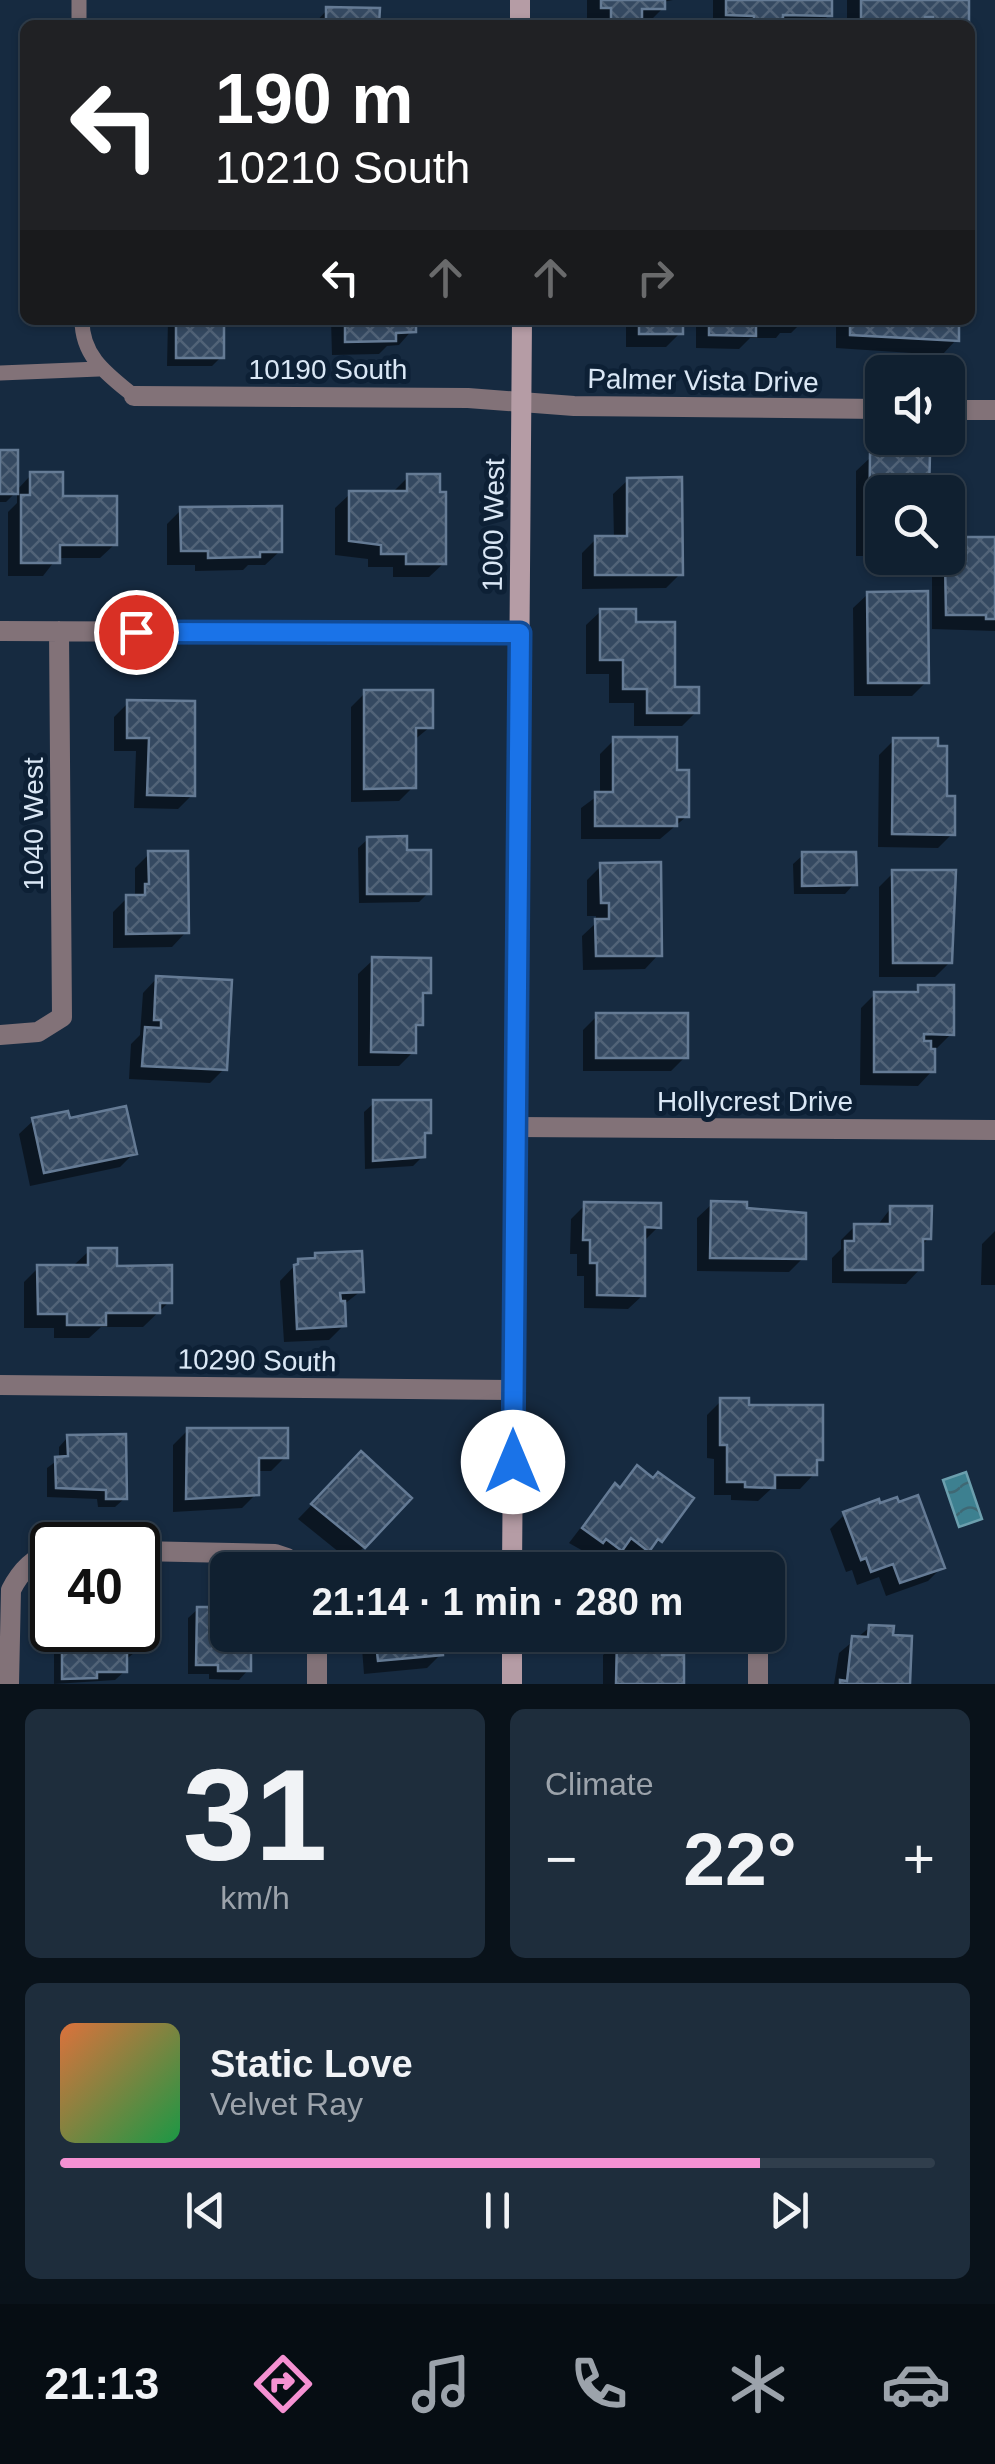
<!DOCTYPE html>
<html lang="en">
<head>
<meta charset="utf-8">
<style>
  :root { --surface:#102030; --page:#1e2d3c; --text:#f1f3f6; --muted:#9ca3ab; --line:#303e4c; --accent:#f591d2 }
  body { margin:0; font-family:Helvetica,sans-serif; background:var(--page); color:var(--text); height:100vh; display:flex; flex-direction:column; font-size:38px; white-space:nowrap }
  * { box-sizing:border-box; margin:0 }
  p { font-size:32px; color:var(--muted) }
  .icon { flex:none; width:55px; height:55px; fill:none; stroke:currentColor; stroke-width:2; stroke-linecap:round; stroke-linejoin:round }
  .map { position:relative; height:1684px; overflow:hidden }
  .side { display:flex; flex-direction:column; gap:25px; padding:25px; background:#09121a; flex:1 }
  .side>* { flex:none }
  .guide { position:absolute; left:20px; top:20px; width:955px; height:305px; border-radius:15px; box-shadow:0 2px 8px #0004,0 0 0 2px var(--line); background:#202124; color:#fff; overflow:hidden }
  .buttons { position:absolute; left:865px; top:355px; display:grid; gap:20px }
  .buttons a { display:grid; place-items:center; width:100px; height:100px; border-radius:15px; background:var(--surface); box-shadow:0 2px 8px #0004,0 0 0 2px var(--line); font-size:50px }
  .speed { position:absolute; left:30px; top:1522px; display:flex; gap:20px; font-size:50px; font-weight:700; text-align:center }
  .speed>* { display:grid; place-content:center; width:130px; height:130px; border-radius:50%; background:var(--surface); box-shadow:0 2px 8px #0004,0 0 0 2px var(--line); line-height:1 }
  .speed .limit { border:5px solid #111; border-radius:15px; background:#fff; color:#111 }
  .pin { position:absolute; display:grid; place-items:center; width:85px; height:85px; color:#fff; margin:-42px; border:5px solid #fff; border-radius:50%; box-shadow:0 2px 10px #0007 }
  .me { position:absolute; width:110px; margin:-55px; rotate:0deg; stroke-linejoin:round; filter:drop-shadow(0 0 8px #0008) }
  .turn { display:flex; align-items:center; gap:35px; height:210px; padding:0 30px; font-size:45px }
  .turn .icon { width:130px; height:130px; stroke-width:2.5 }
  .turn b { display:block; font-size:70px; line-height:85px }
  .lanes { display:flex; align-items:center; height:95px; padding:0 30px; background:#0003; justify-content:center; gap:50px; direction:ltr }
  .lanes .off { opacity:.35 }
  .big { font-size:75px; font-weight:600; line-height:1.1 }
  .side .tile { flex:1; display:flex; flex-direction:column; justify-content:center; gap:15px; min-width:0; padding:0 35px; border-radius:15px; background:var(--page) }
  .side .dial { align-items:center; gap:0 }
  .dial b { font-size:130px; line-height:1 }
  .song { display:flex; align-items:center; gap:30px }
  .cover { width:120px; height:120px; border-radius:15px; background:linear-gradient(135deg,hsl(20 70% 55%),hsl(140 70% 35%)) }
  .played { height:10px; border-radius:5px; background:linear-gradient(90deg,var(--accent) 80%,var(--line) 80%) }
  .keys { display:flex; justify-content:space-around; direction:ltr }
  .heat { display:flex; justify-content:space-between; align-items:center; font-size:55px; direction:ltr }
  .side .tiles { flex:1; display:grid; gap:25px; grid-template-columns:1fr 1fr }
  .tile:last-child { grid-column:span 2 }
  .trip { position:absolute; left:210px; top:1552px; width:575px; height:100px; border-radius:15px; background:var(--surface); box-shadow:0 2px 8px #0004,0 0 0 2px var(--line); font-weight:600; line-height:100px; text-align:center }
  .dock { display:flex; height:160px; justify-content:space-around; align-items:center; background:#060d13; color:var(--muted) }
  .dock .icon { width:70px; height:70px }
  .dock .current { color:var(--accent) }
  .dock b { font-size:45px; color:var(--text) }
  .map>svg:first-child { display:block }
  .water { fill:url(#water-waves); stroke:#6c9fae; stroke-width:2.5 }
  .shadow { fill:#0007 }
  .building { fill:url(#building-cross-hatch); stroke:#657b95; stroke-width:2.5 }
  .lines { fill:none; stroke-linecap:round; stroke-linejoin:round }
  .lane { stroke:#827278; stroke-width:15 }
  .street { stroke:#827278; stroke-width:20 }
  .secondary { stroke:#b59ca5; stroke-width:20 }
  .route-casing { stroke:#114b97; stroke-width:25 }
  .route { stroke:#1a73e8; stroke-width:18 }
  .labels { text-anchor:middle; stroke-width:10; stroke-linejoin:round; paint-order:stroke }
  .street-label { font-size:28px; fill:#dae7f5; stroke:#0d2035 }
</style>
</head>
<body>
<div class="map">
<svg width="995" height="1684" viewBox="0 0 995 1684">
  <defs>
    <pattern id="water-waves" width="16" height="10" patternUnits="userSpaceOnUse" patternTransform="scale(2.5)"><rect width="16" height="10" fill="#3d8090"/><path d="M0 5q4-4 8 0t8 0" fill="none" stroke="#3f6874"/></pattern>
    <pattern id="building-cross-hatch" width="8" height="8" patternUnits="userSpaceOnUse" patternTransform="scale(2.5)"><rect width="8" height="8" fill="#354961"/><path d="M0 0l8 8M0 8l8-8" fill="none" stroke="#526378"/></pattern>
  </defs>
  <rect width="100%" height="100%" fill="#162a40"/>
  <path class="water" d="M966 1472 982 1519 959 1527 943 1480Z"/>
  <path class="shadow" d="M587 0H673L663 2V8L648 23 637 25H598V21H587Z
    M713 0H830L829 15 819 25H713Z
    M847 0H966V25H847Z
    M327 10 377 25H313Z
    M168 320H221V357L212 366H167Z
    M331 320H421L399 345 387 346 379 354 332 355Z
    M626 320H680V333L666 347H626Z
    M696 320H804L791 333H780L776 338H750L739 349 696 348Z
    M836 320H956V340L942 355 836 348Z
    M0 452 16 491 31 475 115 544 100 558H57L43 576H8V512L17 503V491L6 502H0Z
    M871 457H927V492H882V556H856V471Z
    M408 477 444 563 429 577H393V567H368V559L335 555V508L350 494 394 491Z
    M628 480 680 574 666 588 582 589V553L596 539H614L613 494Z
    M181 510 280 551 265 565H248L243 570 195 571V565H167V524Z
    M967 540H995V631L932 629V577L946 563H953V554Z
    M868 594 926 682 912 696H854L853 608Z
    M601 611 696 712 682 726H634V703H609V674H586V625Z
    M365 693 430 727 413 741V787L399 801 351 802V707Z
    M128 703 192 795 178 809 134 808 136 751H114V717Z
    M614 740 674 772 687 816 660 839H581V808L600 794V754Z
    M894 740 936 749 952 834 938 848 878 847 879 755Z
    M368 839 405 852 428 893 419 902 359 903 358 848Z
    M149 854 186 932 172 947 113 948V912L127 898H135V868Z
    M803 855 854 884 845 894H794L793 864Z
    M601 866 659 954 645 969 583 970 582 936 596 923V916H587V880Z
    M893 873 950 962 935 977H879V887Z
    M373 960 428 992 421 999V1024L413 1031V1052L399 1066H358V974Z
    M157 978 224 1069 210 1083 129 1079 131 1044 140 1035 143 993Z
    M919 987 951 1034 937 1048H932V1071L918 1086 860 1085 861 1008 875 994H912Z
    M597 1016 685 1057 671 1071H583V1030Z
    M374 1103 428 1132 423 1137V1156L413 1166 365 1169 364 1112Z
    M34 1120 68 1121 134 1153 120 1167 30 1186 19 1134Z
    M712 1204 744 1211 803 1258 789 1272 697 1271V1218Z
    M585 1205 658 1227 643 1242V1295L628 1309 584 1308V1276H577V1254H570L571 1219Z
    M891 1208 929 1238 921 1246 920 1269 906 1284 832 1283V1258L841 1249V1240L855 1226H877Z
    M995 1231V1285H981L982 1244Z
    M89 1251 169 1302 143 1327H101L89 1338H54V1328H24V1282L38 1268 74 1265Z
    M316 1256 361 1291 343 1305 344 1325 329 1340 284 1342 280 1281 299 1261 312 1260Z
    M722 1400 746 1408 820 1459 814 1465V1474L800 1489H771L758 1501 731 1500V1495H714V1459L707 1458V1415Z
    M188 1430 285 1457 271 1471H256V1494L242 1508 173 1512V1445Z
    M68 1437 125 1498 115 1507H98L97 1499 47 1497V1468L59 1459V1447Z
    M361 1454 364 1547 350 1561 298 1519Z
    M637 1469 660 1540 633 1564 617 1552 606 1564 569 1543 601 1501 615 1486 618 1489Z
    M845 1514 942 1567 928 1581 886 1596 879 1577 857 1585 852 1570 846 1572 830 1529Z
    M198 1609 228 1635H249L248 1670 239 1680 209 1679V1674H188V1618Z
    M138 1623V1650L125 1660V1671L115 1680 54 1684V1654L60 1648 63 1630H138Z
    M870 1627 891 1638 907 1684H834L839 1653Z
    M361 1635H439L441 1654 427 1668 364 1674Z
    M618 1641 660 1657 682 1684H603V1655Z"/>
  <path class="building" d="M601 0H665V9H642V24H611V8H601Z
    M726 0H832V16L783 15V25H754V16L726 15Z
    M861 0H969V25H933V17H925V25H877V22H861Z
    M326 7 380 8 379 25H326Z
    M176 320H224V358H176Z
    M345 320H416V332L396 333V341L345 342Z
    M639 320H683V334H639Z
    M709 320H792V325H756V336L709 335Z
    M850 320H959V341L850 335Z
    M0 450H18V494H0Z
    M870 454H930L929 492H882V542H869Z
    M30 472H63V496H117V545H60V563H21V495H30Z
    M407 474H440V492H446V564H406V554H381V545L349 541V491H407Z
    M682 477 683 575H595V536H627V478Z
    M282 506V552H260V557L208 558V551H181L180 507Z
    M966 537H995V619H986V615H946L945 561H966Z
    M928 591 929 683H868L867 592Z
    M600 609H636V622H675V687H699V713H647V689H623V660H600Z
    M364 690H433V728H416V788L364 789Z
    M127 700 195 701V796L147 795 149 738H127Z
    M613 737H677V770H689V817H677V826H595V792H613Z
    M893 738H938V746H947V796H955V835L892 834Z
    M407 836V850H431V894H367V837Z
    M148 851H188L189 933 126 934V895H145V884H149Z
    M802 852H856L857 885 802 886Z
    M661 862 662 956H596L595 919H609V903H601L600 863Z
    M892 870H956L952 963H893Z
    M372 957 431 958V993H423V1025H416V1053L371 1052Z
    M156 976 232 980 227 1070 142 1066 145 1027 161 1028V1020H154Z
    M918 985H954V1035L924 1034V1041H931V1049H935V1072H874V992H918Z
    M596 1013H688V1058H596Z
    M373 1100H431V1133H425V1157L373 1161Z
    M126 1106 137 1154 44 1173 32 1118 68 1111 70 1118Z
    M711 1201 747 1202V1208L806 1213V1259L710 1258Z
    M584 1202 661 1203V1228L645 1227V1296L597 1295V1263H590V1240H583Z
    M890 1206H932L931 1239H923V1270H845V1241H854V1224H890Z
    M88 1248H117V1266L172 1265V1303H160V1313H106V1325H67V1314H38L37 1265H88Z
    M362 1251 364 1292 340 1293 341 1301H345L346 1326 297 1329 294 1265 298 1264V1259L315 1258V1253Z
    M720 1398H749V1405H823V1460H817V1475H775V1488L745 1487V1482H727V1445H720Z
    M187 1428H288V1458H259V1495L186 1499Z
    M126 1434 127 1499H106V1490L56 1488 55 1457 68 1456 67 1435Z
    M361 1451 412 1498 365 1548 311 1504Z
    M637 1465 653 1478 658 1472 694 1498 662 1542 658 1539 649 1552 631 1538 622 1551 606 1539 603 1543 582 1528 615 1483 620 1488Z
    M918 1495 945 1568 900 1583 893 1564 871 1572 866 1558 861 1560 843 1512 879 1499 880 1503 897 1497 899 1502Z
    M197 1607H228V1635H251V1671H218V1665H196Z
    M138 1620H141V1651H127V1672H97V1678L62 1679V1642H68V1630H138Z
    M869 1625 894 1626 893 1635 912 1636 910 1684H840V1680L847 1681 852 1636 868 1637Z
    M375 1635H442L443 1655 378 1661Z
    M617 1638H662V1655H684V1684H616Z"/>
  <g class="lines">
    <path class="lane" d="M79 0V25
      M82 320C82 357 107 374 134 396
      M0 373 99 369"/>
    <path class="street" d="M134 396 468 398 574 406 882 409
      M948 410H995
      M0 631 520 633
      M0 1035 38 1032 62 1017 59 631
      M515 1127 995 1130
      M0 1385 513 1390
      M138 1551 275 1554 287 1558 301 1570
      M317 1635V1684
      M9 1684 11 1590C20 1572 33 1558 52 1552
      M758 1684V1635"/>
    <path class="secondary" d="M520 0V25
      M512 1570 522 320
      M512 1684V1635"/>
  </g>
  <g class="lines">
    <defs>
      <path id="route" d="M136 632 520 633 513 1462"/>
    </defs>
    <use href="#route" class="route-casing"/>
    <use href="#route" class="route"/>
  </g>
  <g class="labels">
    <g class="street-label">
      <text x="328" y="379">10190 South</text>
      <text transform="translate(703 380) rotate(1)" y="10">Palmer Vista Drive</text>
      <text transform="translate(493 525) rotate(-89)" y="10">1000 West</text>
      <text transform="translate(33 824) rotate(-90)" y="10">1040 West</text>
      <text x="755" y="1111">Hollycrest Drive</text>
      <text transform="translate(257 1360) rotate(1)" y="10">10290 South</text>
    </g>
  </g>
</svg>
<div class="buttons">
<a><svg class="icon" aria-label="sound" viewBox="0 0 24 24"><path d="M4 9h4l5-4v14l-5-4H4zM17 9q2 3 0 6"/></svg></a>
<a><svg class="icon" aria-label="search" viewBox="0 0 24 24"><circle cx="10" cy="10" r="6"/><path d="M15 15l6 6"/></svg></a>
</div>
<div class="speed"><div class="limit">40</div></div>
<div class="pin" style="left:136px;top:632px;background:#d93025"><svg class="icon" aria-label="arrive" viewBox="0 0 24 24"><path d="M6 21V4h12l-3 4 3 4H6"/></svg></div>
<svg class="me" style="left:513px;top:1462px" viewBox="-20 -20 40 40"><circle r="19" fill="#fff"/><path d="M0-13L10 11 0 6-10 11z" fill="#1a73e8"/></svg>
<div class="trip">21:14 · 1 min · 280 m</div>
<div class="guide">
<div class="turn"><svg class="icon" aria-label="left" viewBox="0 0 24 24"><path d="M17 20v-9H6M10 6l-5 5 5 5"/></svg><div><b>190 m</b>10210 South</div></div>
<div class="lanes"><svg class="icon" aria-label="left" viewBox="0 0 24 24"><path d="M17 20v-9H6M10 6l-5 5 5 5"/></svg><svg class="icon off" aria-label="ahead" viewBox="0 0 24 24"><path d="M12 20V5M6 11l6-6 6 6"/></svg><svg class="icon off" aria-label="ahead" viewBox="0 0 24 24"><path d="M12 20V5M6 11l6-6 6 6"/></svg><svg class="icon off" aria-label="right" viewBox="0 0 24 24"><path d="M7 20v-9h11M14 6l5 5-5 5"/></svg></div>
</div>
</div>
<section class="side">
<div class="tiles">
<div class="tile dial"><b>31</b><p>km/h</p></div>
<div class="tile"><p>Climate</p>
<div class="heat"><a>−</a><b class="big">22°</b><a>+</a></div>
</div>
<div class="tile">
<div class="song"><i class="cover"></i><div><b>Static Love</b><p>Velvet Ray</p></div></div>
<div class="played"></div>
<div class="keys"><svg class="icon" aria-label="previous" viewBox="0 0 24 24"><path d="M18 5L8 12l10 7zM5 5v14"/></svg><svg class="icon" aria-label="pause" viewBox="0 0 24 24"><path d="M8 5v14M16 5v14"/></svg><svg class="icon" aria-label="next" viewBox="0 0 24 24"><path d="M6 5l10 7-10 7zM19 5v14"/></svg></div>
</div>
</div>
</section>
<nav class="dock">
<b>21:13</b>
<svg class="icon current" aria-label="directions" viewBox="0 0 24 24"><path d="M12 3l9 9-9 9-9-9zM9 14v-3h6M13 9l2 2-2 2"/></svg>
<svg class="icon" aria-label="music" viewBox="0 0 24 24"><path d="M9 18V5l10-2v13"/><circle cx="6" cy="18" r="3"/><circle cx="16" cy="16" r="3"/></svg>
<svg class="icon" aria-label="phone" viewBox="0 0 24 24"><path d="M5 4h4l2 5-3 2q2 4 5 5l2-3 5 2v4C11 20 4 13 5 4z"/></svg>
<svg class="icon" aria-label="climate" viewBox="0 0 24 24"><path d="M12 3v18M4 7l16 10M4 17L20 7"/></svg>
<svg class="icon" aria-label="car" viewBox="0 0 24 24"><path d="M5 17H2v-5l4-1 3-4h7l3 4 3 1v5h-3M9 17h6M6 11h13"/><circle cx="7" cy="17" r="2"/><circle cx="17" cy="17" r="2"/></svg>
</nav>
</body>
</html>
